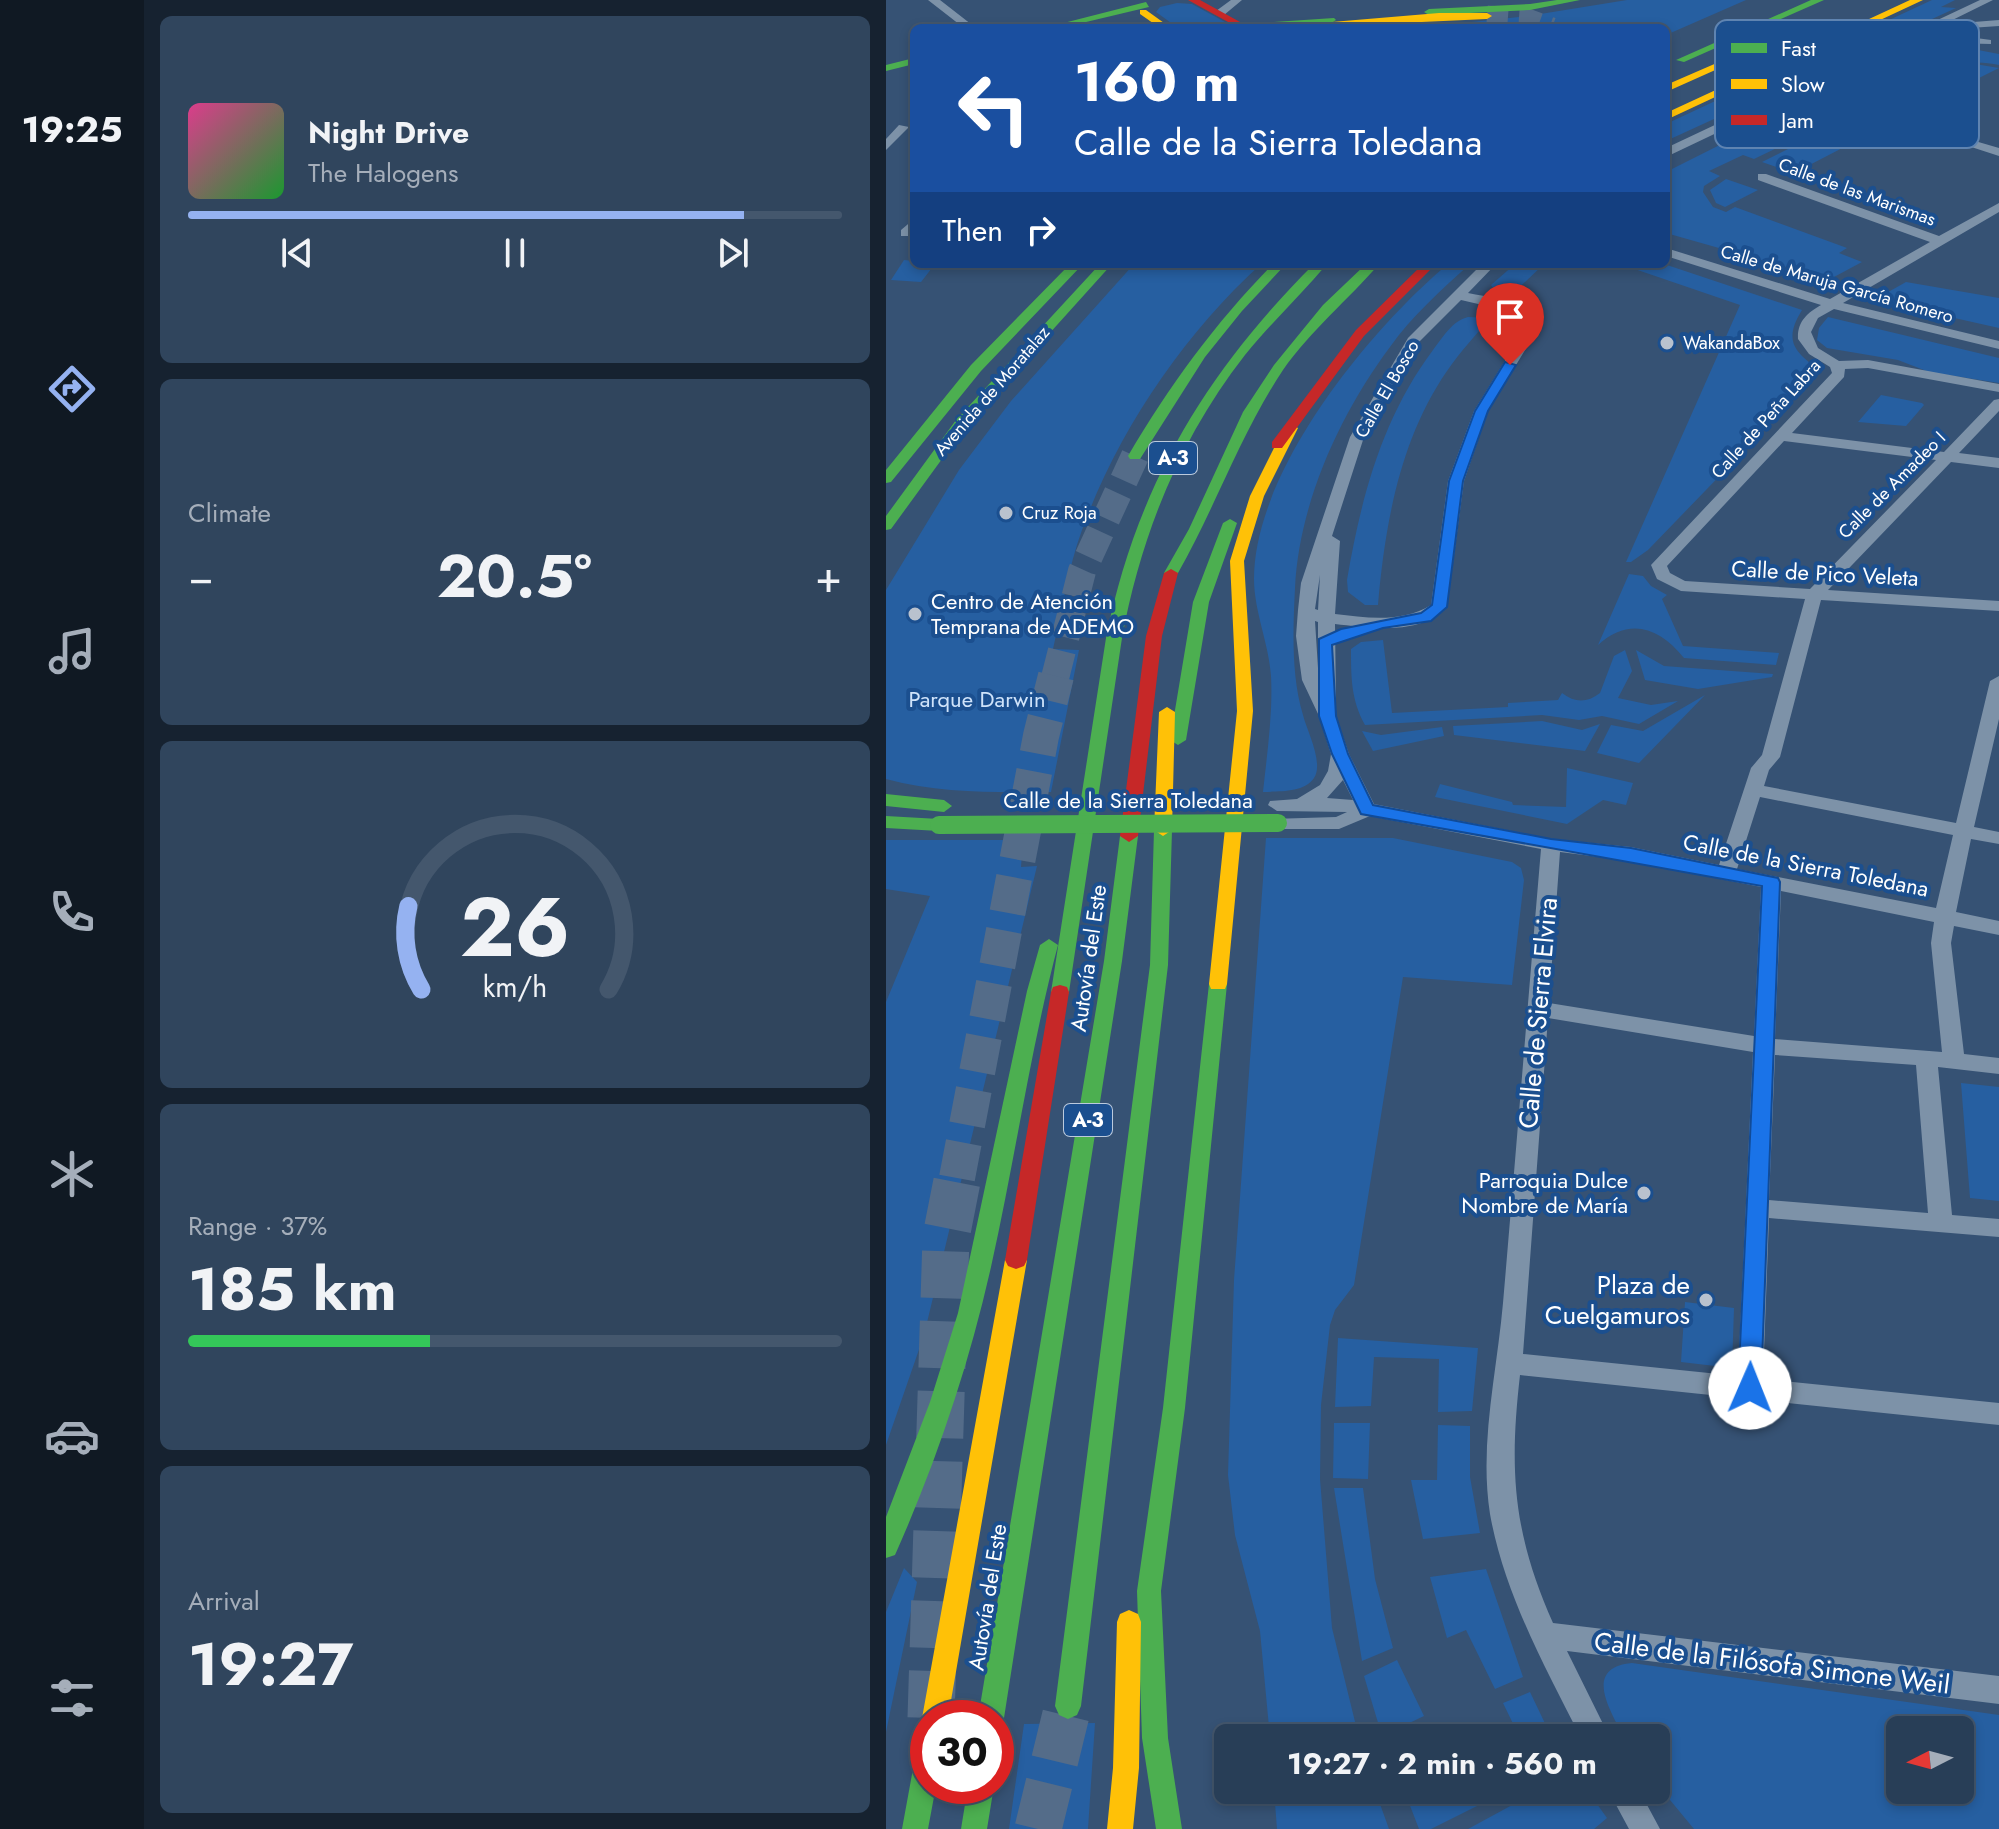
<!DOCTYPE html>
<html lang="en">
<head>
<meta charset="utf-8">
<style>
  :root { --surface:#283e57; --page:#30455d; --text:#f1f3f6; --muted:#a5aeba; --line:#44576d; --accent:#95b2f1 }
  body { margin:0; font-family:Jost,sans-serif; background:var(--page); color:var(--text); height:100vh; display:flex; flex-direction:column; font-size:30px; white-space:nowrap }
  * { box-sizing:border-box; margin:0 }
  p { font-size:26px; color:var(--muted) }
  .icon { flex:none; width:44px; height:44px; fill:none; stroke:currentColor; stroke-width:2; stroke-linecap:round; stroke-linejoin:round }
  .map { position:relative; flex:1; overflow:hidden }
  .details { display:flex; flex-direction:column; gap:16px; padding:16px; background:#162230; width:742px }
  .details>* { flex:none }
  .top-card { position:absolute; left:24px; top:24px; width:760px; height:244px; border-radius:12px; box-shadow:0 4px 12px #0003,0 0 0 2px var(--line); background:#1a4fa0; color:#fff; overflow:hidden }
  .needle { width:52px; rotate:264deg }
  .fabs { position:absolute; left:1000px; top:1716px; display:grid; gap:16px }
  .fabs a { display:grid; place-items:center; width:88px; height:88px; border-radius:12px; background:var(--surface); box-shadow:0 4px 12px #0003,0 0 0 2px var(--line); font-size:40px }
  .speed { position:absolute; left:24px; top:1700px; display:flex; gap:16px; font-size:40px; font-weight:700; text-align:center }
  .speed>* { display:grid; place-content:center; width:104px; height:104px; border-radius:50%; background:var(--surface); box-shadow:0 4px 12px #0003,0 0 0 2px var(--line); line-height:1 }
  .speed .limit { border:12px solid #d22; background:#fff; color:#111 }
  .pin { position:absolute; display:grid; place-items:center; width:68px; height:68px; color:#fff; margin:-82px -34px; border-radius:50% 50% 50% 0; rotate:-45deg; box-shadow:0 0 8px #0007 }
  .pin .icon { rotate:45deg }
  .me { position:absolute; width:88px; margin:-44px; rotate:1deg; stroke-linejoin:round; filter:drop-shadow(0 0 6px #0008) }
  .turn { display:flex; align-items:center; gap:28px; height:168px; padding:0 32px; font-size:36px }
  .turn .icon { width:104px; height:104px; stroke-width:2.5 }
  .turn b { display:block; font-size:56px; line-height:68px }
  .then { display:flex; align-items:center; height:76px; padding:0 32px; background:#0003; gap:16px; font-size:30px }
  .big { font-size:60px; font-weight:700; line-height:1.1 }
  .details .card { flex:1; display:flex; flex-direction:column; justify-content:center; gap:12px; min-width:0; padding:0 28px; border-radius:12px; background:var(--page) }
  .details .dial { align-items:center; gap:0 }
  .dial svg { height:208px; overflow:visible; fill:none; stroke:var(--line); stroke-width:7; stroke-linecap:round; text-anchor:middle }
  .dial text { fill:var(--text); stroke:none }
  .song { display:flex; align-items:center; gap:24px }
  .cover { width:96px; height:96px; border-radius:12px; background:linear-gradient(135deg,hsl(330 70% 55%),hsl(130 70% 35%)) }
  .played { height:8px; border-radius:4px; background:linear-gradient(90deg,var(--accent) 85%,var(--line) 85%) }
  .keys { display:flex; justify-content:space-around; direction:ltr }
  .heat { display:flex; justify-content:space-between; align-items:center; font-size:44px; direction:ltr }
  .charge { height:12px; border-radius:6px; background:linear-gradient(90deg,#34c759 37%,var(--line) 0) }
  .trip { position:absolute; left:328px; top:1724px; width:456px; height:80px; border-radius:12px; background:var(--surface); box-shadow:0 4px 12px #0003,0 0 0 2px var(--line); font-weight:700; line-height:80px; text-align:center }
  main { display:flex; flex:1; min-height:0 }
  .tabs { display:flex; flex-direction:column; width:144px; justify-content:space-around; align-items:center; background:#101923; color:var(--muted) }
  .tabs .icon { width:56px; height:56px }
  .tabs .selected { color:var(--accent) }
  .tabs b { font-size:36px; color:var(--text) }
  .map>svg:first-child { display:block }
  .green { fill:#265fa1; fill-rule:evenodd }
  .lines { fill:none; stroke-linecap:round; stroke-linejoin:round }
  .highway-tunnel-far3 { stroke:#546c89; stroke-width:21; stroke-dasharray:21 11; stroke-linecap:butt }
  .highway-tunnel-far2 { stroke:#546c89; stroke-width:28; stroke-dasharray:28 14; stroke-linecap:butt }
  .highway-tunnel-far1 { stroke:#546c89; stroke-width:36; stroke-dasharray:36 18; stroke-linecap:butt }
  .highway-tunnel { stroke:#546c89; stroke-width:47; stroke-dasharray:47 23; stroke-linecap:butt }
  .street { fill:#7d92a8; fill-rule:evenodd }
  .fast { fill:#4caf50; fill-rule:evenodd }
  .slow { fill:#ffc107; fill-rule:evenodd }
  .jam { fill:#c62828; fill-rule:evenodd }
  .fast-bridge { stroke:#4caf50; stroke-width:18 }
  .route { fill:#1a73e8; stroke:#114b97; stroke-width:2 }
  .poi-dot { fill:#b9c2ce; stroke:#1b4f8f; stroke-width:3 }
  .labels { text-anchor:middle; stroke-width:8; stroke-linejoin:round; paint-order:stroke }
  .far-street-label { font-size:18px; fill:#fff; stroke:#1b4f8f }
  .far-poi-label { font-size:18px; fill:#fff; stroke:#1b4f8f; text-anchor:start }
  .shield { fill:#1b4f8f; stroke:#bbcadd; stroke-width:2 }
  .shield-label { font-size:20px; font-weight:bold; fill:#fff }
  .street-label { font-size:22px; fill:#fff; stroke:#1b4f8f }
  .poi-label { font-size:22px; fill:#fff; stroke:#1b4f8f; text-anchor:start }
  .park-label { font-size:22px; fill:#cfe3fa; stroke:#1b4f8f }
  .near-street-label { font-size:26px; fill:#fff; stroke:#1b4f8f }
  .near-poi-label { font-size:26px; fill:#fff; stroke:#1b4f8f; text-anchor:end }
  .key { fill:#1b4f8f; stroke:#5f84b1; stroke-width:2 }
  .key-label { font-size:22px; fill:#fff }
</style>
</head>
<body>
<main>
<nav class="tabs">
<b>19:25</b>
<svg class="icon selected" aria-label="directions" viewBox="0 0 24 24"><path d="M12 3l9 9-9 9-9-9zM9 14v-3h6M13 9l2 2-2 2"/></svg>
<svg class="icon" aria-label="music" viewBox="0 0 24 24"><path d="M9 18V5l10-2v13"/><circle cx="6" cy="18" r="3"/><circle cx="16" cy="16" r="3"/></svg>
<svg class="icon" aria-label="phone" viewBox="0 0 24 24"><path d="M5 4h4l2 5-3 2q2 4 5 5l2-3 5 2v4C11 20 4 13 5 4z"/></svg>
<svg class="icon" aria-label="climate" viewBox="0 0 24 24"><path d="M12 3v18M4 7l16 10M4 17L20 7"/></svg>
<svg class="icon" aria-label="car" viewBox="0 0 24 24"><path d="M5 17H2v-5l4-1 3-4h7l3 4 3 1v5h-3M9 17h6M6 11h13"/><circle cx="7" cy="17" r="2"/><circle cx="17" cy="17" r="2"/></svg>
<svg class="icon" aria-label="filters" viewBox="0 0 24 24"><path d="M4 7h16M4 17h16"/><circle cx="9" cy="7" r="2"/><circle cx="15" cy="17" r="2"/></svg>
</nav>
<section class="details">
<div class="card">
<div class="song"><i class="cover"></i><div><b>Night Drive</b><p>The Halogens</p></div></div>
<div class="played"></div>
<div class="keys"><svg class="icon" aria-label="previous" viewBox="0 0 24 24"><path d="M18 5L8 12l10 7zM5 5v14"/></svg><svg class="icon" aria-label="pause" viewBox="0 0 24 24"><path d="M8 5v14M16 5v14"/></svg><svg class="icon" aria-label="next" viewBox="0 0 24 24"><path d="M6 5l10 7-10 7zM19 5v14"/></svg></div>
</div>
<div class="card"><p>Climate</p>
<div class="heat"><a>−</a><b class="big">20.5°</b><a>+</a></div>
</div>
<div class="card dial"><svg viewBox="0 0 100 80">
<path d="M14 69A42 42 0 1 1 86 69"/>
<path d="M14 69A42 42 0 0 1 9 37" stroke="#95b2f1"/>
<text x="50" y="56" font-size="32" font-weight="700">26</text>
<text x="50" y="72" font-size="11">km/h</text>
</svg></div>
<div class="card"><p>Range · 37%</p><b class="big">185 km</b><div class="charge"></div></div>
<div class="card"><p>Arrival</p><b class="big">19:27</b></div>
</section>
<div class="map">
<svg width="1113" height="1829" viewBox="0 0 1113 1829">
  <rect width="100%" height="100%" fill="#365274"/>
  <path class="green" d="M741 0H860L780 35V28H582L576 23 642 16Z
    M1046 0H1069L1055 7 1070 8 780 141V124Z
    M291 3 306 4 350 28H292L270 12 274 7Z
    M1071 46 1113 54V65C1068 54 1030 80 990 99L981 96 951 110 962 114 868 159 857 155 823 171 834 176 818 186 817 192 827 207 840 212 849 207 961 248 953 253 976 262 948 277 921 273 780 233V172L1013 55 1039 48Z
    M1089 64 1113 68 1027 111 999 101 1068 67Z
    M966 117 997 127 908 173 876 162Z
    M840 179 872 190 839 207 830 203 824 190Z
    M18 260 28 261V264H49L35 282 5 280Z
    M248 264H375C297 335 232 431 196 530 182 568 176 611 167 649L193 650 165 792C109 792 55 794 0 779V590L73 470 125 401Z
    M562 264H584C555 290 526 316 504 347 454 414 413 503 409 588 407 629 405 675 417 715 421 731 438 763 428 778 418 793 393 791 377 792 381 754 387 714 385 676 383 644 368 611 368 579 368 471 483 330 562 264Z
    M629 264H658L621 299 612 296 605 285Z
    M734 264H778L916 310C897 341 908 352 935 371L762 550 745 562H740L854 305Z
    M1020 282 1113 298V328L988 300Z
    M582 317 604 318C590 335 574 352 561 371 514 439 499 524 492 605H479L462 592 461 580C475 498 496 418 547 350 557 337 566 321 582 317Z
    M942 317 1113 358V383L1043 372 1012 360 941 348 931 340 933 328Z
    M995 395 1036 403 1038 405 1020 426 972 422Z
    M743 574 757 576 765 586 781 595 776 599 797 646 893 653 890 665 798 658C773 627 743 617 712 645Z
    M497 640 506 713 622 707V703L672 700 676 693C689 703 701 703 714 693L728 656 739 650 746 671 732 698 765 705 792 701 753 724 716 716 693 720 656 715 479 725C465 700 465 677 465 649L475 642Z
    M750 650 778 666 887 674 886 677 812 689 759 680Z
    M819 695 753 763 711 753 725 725 757 731Z
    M656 721 696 730 714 724 699 751 568 735 567 726Z
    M556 727 558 736 487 751 476 731 495 735Z
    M681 768 747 783 740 805 717 800 681 824 549 797 554 784 626 802 627 805 680 807Z
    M380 838H507L626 862 635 868 638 880 626 985 517 977 468 1285 449 1310 444 1325 435 1405 434 1479 446 1628 473 1738H384L374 1631 349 1535 342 1475 348 1280Z
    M0 840H137L135 867 151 866 38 1335 0 1445V1002L44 896 0 889Z
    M1075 1083 1113 1087V1201L1084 1198Z
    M799 1302 848 1308 846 1368 795 1362Z
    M452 1338 592 1348 586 1411 552 1412 553 1359 488 1357 485 1406 449 1407Z
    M448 1423H484L482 1479 447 1478Z
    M552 1425 584 1426V1477L594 1533 537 1539 525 1480H551Z
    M448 1488H477L489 1579 507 1648 476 1661Z
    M18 1568 31 1582 0 1732V1612Z
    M600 1569 637 1677 609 1689 580 1630 561 1638 544 1577Z
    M511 1660 538 1716 496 1736 478 1676Z
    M746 1663 1113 1715V1829H808L770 1783V1738H738C726 1712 695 1668 746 1663ZM1074 1730V1790H1014V1730Z
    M644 1692 666 1738H634L617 1703Z
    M209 1723 202 1829H123L138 1724Z
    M388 1790H489L503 1829H391Z
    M518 1790H573L578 1801 601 1790H623L545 1829H533Z
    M654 1790H701L721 1818 708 1829H582Z"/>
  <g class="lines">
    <path class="highway-tunnel-far3" d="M601 16 641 19 666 28"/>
    <path class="highway-tunnel-far2" d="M169 678 196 571 249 456"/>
    <path class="highway-tunnel-far1" d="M71 1178 155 736 170 676"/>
    <path class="highway-tunnel" d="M45 1718 60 1237 72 1176
      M152 1829 182 1706"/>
    <path class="street" d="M42 0H54L90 28H78Z
      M345 0H356L338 15H330V11Z
      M1094 0H1107L1032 37H1079L1073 32 1075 23 1113 20V26L1084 28 1090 38 1105 40V44L1022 42 780 157V148Z
      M993 113 1113 148V156L993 117Z
      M13 125 23 127 0 150V139Z
      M872 174H880L1053 236 1113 203V212L957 303 1113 341V349L948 309 932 318 925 332 932 348 953 361 982 360 1113 384V392L982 368 959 369 958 377 906 433 1058 452 1108 400 1113 399V411L1073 453 1113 458V468L1065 462 942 590 1113 601V611L935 600 894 757 883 770 878 786 1070 823 1104 681 1113 676V719L1088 827 1113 832V844L1085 839 1070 912 1113 921V935L1068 926 1065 943 1078 1054 1113 1058V1074L1052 1067 1066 1215 1113 1219V1237L883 1218 877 1379 1113 1403V1425L634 1375C623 1471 627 1533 667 1623L1113 1676V1704L681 1651 724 1738H695C659 1667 618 1593 604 1514 593 1444 611 1372 617 1303 630 1152 642 1001 655 849L484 816 453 829H392L385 827 382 823 385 819 450 817 461 812 391 811 382 805 384 801 411 799 434 785 442 771 445 754 433 716 416 680 410 636 412 610 415 583 464 437 522 338 596 264H610L582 293C608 298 637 302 655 324L602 411 578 481 561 607C534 636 484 628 449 624L450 704 447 708 463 754 488 804 665 839 745 847 833 865 865 768 876 755 919 599 795 591 771 579 765 565 946 373 944 367 923 354 912 339C911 322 921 313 935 305L780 256V248L944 299 1044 242 872 180ZM575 300 618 310 641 325 588 411 562 481 545 605C515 623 482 618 449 614L454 541 446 536 478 437 507 384 532 343ZM898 441 1050 460 924 589 799 581 784 573 781 566ZM434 575 432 610 429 609ZM429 621 432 622V668ZM457 780 467 800 441 798ZM874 797 1067 835 1050 908 851 869ZM674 852 745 861 875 887 868 1036 663 1003ZM895 891 1048 922 1045 943 1056 1052 889 1039ZM662 1018 867 1052 852 1376 637 1354ZM889 1055 1030 1065 1042 1213 883 1200Z
      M28 219V231L25 236H15V230Z
      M722 1790H753L774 1829H743Z"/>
    <path class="fast" d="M671 0H694L644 10 543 15 538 12 543 9 644 4Z
      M925 0H938L798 62 790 60Z
      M260 2 263 7 175 28H158Z
      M448 18 450 20 445 23 381 28 353 27 358 24Z
      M28 58V64L0 71V65Z
      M184 264H197L95 371 5 482 0 483V470L85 365Z
      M214 264H226L80 426 5 529 0 530V516L70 420Z
      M387 264H400L356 311 319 357 254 459H244L242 456C283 386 330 322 387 264Z
      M428 264H441C415 295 385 323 359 355 294 438 255 535 236 638L183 992 181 997H167L165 992 220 638C250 487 320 372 428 264Z
      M480 264H493C462 300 425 330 397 370 355 433 330 506 292 573L290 576H280L278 573 303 529 357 412 388 365 437 305Z
      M344 519 351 523 323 602 300 740 292 745 284 740 307 602 337 523Z
      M0 794 58 800 66 806 58 812 0 806Z
      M0 816 53 819 62 825 53 831 0 828Z
      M277 824 286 830 282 965 195 1706 191 1715 182 1719 173 1715 169 1706 264 965 268 830Z
      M243 830 252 836 236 961 118 1718 114 1727 110 1729V1718H92L218 961 234 836Z
      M163 939 172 945C144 1051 129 1160 105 1267 83 1365 50 1463 9 1555L0 1558V1517L44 1402 72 1313 141 991 154 945Z
      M332 977 339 979 341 984 299 1408 275 1591 282 1738 296 1829H270L256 1738 251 1591 277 1408 323 984 325 979Z
      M42 1745V1786H50L42 1829H16L29 1758 33 1749Z
      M82 1786H108L101 1829H75Z"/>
    <path class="slow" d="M1024 0H1037L780 120V113Z
      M254 10H260L285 28H274L254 14Z
      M553 13H601L606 16 601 19 405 28 410 25Z
      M833 62 838 65 836 67 780 92V85Z
      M405 424 412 428 378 496 358 561 367 711 341 984 339 989H325L323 984 351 711 344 561 364 496 398 428Z
      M281 707 289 712 286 830 277 836 268 830 273 712Z
      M130 1251 138 1254 141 1260 62 1718H42V1728L36 1718 119 1260 122 1254Z
      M243 1610 252 1614 255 1622 253 1768 247 1829H221L227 1768 231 1622 234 1614Z"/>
    <path class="jam" d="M302 0H314L365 28H353Z
      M537 264H550L478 336 396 448H386V442L470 330Z
      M285 569 292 573 276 636 252 836 243 842 234 836 260 636 278 573Z
      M174 985 181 987 183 992 141 1260 138 1266 130 1269 122 1266 119 1260 165 992 167 987Z"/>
    <path class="fast-bridge" d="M53 825 392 823"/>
  </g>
  <path class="route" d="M619 362 630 365 602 411 577 481 561 607 545 621 497 628 446 645 450 716 462 754 487 805 665 839 745 848 892 878 894 882 875 1388 872 1395 864 1398 856 1395 852 1388 876 886 475 814 446 754 433 716V639L455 629 535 613 546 605 563 481 589 411Z"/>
  <g class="poi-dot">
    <circle cx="781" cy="343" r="8"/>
    <circle cx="120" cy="513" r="8"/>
    <circle cx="29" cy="614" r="8"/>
    <circle cx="758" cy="1193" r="8"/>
    <circle cx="820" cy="1300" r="8"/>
  </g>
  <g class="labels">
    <g class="far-street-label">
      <text transform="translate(971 192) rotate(20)" y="6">Calle de las Marismas</text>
      <text transform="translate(951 284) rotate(16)" y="6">Calle de Maruja García Romero</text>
      <text transform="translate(501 389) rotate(-60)" y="6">Calle El Bosco</text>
      <text transform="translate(106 391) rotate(-49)" y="6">Avenida de Moratalaz</text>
      <text transform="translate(880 419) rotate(-48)" y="6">Calle de Peña Labra</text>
      <text transform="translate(1006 485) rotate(-45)" y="6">Calle de Amadeo I</text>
    </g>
    <g class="far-poi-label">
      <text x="797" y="349">WakandaBox</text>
      <text x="136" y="519">Cruz Roja</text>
    </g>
    <g class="shield">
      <rect x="263" y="442" width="48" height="32" rx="6"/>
      <rect x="178" y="1104" width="48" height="32" rx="6"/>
    </g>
    <g class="shield-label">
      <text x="287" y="465">A-3</text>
      <text x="202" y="1127">A-3</text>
    </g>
    <g class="street-label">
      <text transform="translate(939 573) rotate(3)" y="8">Calle de Pico Veleta</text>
      <text x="242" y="808">Calle de la Sierra Toledana</text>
      <text transform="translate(920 865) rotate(11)" y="8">Calle de la Sierra Toledana</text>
      <text transform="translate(202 958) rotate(-82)" y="8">Autovía del Este</text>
      <text transform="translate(101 1597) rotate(-81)" y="8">Autovía del Este</text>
    </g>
    <g class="poi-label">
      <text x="45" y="609">Centro de Atención<tspan x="45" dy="25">Temprana de ADEMO</tspan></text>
      <text x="742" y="1188" text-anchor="end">Parroquia Dulce<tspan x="742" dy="25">Nombre de María</tspan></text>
    </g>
    <g class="park-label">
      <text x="91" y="707">Parque Darwin</text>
    </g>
    <g class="near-street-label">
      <text transform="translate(652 1013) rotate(-85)" y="9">Calle de Sierra Elvira</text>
      <text transform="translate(886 1663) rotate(7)" y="9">Calle de la Filósofa Simone Weil</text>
    </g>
    <g class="near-poi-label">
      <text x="804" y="1294">Plaza de<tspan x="804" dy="30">Cuelgamuros</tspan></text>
    </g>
  </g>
  <rect x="829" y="20" width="264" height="128" rx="12" class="key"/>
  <rect x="845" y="43" width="36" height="10" fill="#4caf50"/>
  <rect x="845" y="79" width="36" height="10" fill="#ffc107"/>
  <rect x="845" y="115" width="36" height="10" fill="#c62828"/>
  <g class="key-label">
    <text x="895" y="56">Fast</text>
    <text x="895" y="92">Slow</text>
    <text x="895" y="128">Jam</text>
  </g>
</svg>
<div class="fabs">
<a><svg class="needle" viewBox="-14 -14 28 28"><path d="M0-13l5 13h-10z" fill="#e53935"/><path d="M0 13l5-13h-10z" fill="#a5aeba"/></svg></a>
</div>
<div class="speed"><div class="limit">30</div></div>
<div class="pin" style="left:624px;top:365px;background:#d93025"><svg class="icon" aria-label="arrive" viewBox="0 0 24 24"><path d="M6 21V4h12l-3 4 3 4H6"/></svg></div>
<svg class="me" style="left:864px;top:1388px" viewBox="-20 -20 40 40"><circle r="19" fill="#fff"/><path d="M0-13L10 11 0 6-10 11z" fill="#1a73e8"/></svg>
<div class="trip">19:27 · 2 min · 560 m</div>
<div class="top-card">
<div class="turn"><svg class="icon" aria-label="left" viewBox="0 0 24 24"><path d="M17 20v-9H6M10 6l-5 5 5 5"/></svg><div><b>160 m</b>Calle de la Sierra Toledana</div></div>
<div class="then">Then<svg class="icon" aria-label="right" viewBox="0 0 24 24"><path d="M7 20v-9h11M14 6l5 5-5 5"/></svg></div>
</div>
</div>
</main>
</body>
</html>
